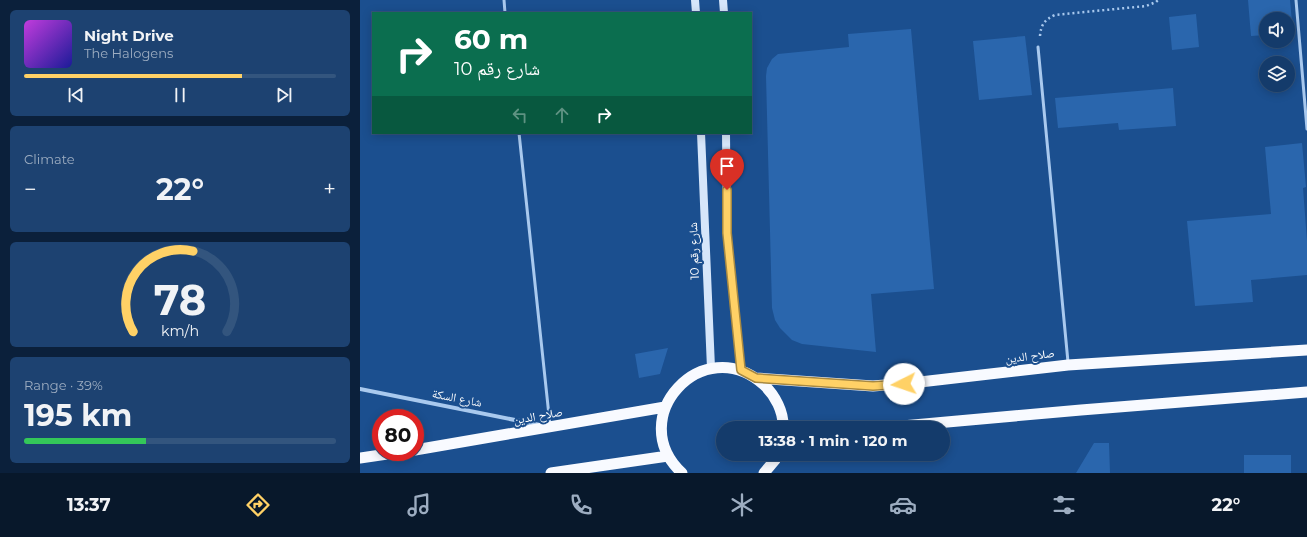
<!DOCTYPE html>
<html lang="en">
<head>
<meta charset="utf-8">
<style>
  :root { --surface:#143b6b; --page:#1d4271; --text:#f1f3f6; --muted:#9dadc1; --line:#33557e; --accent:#ffd166 }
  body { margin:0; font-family:Montserrat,"Noto Naskh Arabic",sans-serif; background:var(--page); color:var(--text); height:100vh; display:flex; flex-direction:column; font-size:15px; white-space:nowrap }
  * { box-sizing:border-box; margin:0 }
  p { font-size:13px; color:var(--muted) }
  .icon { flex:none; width:22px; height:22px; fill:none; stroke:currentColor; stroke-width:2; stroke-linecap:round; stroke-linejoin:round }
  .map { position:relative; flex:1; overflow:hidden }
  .sheet { display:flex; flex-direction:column; gap:10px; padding:10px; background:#0b203b; width:360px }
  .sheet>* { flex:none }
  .banner { position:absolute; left:12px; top:12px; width:380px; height:122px; border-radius:0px; box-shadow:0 2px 10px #0003,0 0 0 1px var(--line); background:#0b6e4f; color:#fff; overflow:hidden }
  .fabs { position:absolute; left:899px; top:12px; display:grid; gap:8px }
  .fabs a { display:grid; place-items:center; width:36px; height:36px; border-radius:50%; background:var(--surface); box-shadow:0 2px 10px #0003,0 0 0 1px var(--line); font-size:20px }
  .speed { position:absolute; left:12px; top:409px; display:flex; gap:8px; font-size:20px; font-weight:700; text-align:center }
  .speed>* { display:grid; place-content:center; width:52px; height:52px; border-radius:50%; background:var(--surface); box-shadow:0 2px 10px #0003,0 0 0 1px var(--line); line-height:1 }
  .speed .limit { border:6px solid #d22; background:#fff; color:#111 }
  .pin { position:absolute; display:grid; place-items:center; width:34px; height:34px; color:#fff; margin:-41px -17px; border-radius:50% 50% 50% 0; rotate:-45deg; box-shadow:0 0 4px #0007 }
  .pin .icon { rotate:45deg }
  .me { position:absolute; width:44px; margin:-22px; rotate:266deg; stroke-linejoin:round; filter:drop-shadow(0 0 3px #0008) }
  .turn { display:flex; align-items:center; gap:14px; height:84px; padding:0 16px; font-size:18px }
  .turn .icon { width:52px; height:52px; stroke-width:2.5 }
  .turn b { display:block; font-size:28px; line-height:34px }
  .lanes { display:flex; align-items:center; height:38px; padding:0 16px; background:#0003; justify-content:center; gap:20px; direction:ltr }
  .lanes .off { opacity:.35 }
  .big { font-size:30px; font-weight:700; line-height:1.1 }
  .sheet .widget { flex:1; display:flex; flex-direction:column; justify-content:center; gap:6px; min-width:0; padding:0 14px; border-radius:6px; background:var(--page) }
  .sheet .dial { align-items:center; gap:0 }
  .dial svg { height:104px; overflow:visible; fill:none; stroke:var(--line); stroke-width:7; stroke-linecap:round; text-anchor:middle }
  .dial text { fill:var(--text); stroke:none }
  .song { display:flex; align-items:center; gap:12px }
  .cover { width:48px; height:48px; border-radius:6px; background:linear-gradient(135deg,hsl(290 70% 55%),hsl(240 70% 35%)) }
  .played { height:4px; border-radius:2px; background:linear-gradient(90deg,var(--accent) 70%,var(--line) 70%) }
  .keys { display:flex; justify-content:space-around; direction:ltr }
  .heat { display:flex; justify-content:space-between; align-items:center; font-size:22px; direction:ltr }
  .charge { height:6px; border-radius:3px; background:linear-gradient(90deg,#34c759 39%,var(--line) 0) }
  .trip { position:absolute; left:356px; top:421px; width:234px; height:40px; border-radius:20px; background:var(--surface); box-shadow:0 2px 10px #0003,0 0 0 1px var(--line); font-weight:700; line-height:40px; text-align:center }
  .tabs { display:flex; height:64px; justify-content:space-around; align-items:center; background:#08182b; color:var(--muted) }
  .tabs .icon { width:28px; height:28px }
  .tabs .on { color:var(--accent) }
  .tabs b { font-size:18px; color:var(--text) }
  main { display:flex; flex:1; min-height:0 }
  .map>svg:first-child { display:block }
  .building { fill:#2a66ad }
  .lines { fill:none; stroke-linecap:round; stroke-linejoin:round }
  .path { stroke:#a9c9ee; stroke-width:2.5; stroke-dasharray:2 3; stroke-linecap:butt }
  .service { stroke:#a9c9ee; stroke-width:3 }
  .minor { stroke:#a9c9ee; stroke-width:4 }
  .secondary { stroke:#d6e6fa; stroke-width:8 }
  .trunk { stroke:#f8faff; stroke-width:11 }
  .route-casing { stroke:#a68842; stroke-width:10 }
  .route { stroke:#ffd166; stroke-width:7 }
  .labels { text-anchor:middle; stroke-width:4; stroke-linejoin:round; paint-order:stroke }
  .street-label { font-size:12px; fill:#fff; stroke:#1b4f8f }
</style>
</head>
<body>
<main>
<section class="sheet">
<div class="widget">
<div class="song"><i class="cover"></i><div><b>Night Drive</b><p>The Halogens</p></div></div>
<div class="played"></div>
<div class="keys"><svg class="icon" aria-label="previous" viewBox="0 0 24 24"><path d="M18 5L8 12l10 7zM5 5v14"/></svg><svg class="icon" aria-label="pause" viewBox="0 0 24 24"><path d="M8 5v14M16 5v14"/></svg><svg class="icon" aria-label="next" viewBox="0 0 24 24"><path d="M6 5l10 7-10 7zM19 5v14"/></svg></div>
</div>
<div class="widget"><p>Climate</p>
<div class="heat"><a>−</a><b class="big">22°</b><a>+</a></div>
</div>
<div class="widget dial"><svg viewBox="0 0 100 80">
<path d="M14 69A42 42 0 1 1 86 69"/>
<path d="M14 69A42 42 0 0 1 60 7" stroke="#ffd166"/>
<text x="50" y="56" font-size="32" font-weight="700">78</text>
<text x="50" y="72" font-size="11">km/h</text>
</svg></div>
<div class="widget"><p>Range · 39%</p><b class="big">195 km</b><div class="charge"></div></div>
</section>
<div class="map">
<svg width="947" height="473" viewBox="0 0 947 473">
  <rect width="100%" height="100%" fill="#1b4f8f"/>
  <path class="building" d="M888 0H930L933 33H928V19H906V35L891 36Z
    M836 14 839 47 812 50 809 17Z
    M551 29 574 289 511 294 516 352 442 344 432 340 420 328 415 320 412 308 406 76 407 68 412 59 418 54 489 47 488 34Z
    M665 36 672 95 619 100 613 41Z
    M813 88 816 126 759 130 758 123 698 128 695 98Z
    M942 143 946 187 943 188 947 241V275L891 280 893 302 835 306 827 221 911 214 905 147Z
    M308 348 300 374 279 378 275 354Z
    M734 443H749L750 473H716Z
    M884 455H931V473H884Z"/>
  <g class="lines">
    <path class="path" d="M680 36C681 25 684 20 695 15L786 6 796 2 798 0"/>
    <path class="service" d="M144 0 145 13
      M936 0 947 129
      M678 47 708 362
      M159 133 190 425"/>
    <path class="minor" d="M0 389 180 425"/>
    <path class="secondary" d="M335 0 336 13
      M363 0 364 13
      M341 133 351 368
      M366 133 367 233 381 370"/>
    <path class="trunk" d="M396 378 513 386 560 382 708 365 947 350
      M520 428 721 410 947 392
      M55 450 305 407
      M0 458 41 452
      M191 473 308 456
      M322 473C263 418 343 330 404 385 415 395 424 412 423 428
      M404 473 415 460 417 454"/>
  </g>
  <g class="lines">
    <defs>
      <path id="route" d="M367 190V233L381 370 396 378 513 386 544 384"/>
    </defs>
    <use href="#route" class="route-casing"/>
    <use href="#route" class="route"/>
  </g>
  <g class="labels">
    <g class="street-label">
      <text transform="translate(334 251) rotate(-92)" y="4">شارع رقم 10</text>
      <text transform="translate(670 356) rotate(-7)" y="4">صلاح الدين</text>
      <text transform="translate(97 398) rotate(11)" y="4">شارع السكة</text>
      <text transform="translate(178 416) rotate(-10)" y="4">صلاح الدين</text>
    </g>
  </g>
</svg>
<div class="fabs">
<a><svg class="icon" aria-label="sound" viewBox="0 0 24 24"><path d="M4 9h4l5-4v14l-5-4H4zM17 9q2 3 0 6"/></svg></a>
<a><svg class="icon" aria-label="layers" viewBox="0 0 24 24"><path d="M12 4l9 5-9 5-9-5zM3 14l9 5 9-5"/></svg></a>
</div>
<div class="speed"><div class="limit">80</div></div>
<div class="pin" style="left:367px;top:190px;background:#d93025"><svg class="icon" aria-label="arrive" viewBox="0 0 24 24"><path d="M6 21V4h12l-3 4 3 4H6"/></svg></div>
<svg class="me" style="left:544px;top:384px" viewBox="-20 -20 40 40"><circle r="19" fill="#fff"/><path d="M0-13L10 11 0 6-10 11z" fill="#ffd166"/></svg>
<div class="trip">13:38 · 1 min · 120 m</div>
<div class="banner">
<div class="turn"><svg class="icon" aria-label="right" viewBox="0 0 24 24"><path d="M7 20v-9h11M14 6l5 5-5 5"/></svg><div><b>60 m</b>شارع رقم 10</div></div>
<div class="lanes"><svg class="icon off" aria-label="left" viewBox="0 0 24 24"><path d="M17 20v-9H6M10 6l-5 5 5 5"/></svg><svg class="icon off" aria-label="ahead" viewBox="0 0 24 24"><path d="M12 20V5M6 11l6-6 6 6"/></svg><svg class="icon" aria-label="right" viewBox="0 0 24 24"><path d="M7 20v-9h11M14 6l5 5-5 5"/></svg></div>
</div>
</div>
</main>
<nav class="tabs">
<b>13:37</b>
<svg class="icon on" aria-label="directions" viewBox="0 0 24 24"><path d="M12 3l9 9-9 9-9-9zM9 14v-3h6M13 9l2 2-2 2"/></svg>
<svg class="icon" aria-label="music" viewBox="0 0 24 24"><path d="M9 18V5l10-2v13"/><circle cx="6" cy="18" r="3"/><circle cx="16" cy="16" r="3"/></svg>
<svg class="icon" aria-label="phone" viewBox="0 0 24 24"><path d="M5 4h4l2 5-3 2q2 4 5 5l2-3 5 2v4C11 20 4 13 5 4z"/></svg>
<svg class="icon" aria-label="climate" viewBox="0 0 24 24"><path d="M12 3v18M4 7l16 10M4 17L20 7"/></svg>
<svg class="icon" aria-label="car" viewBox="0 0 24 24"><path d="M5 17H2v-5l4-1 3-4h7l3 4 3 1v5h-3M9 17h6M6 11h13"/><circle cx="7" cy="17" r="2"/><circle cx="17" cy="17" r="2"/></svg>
<svg class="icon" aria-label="filters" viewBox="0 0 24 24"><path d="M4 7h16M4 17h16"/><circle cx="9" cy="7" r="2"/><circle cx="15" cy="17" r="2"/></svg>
<b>22°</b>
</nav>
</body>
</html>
